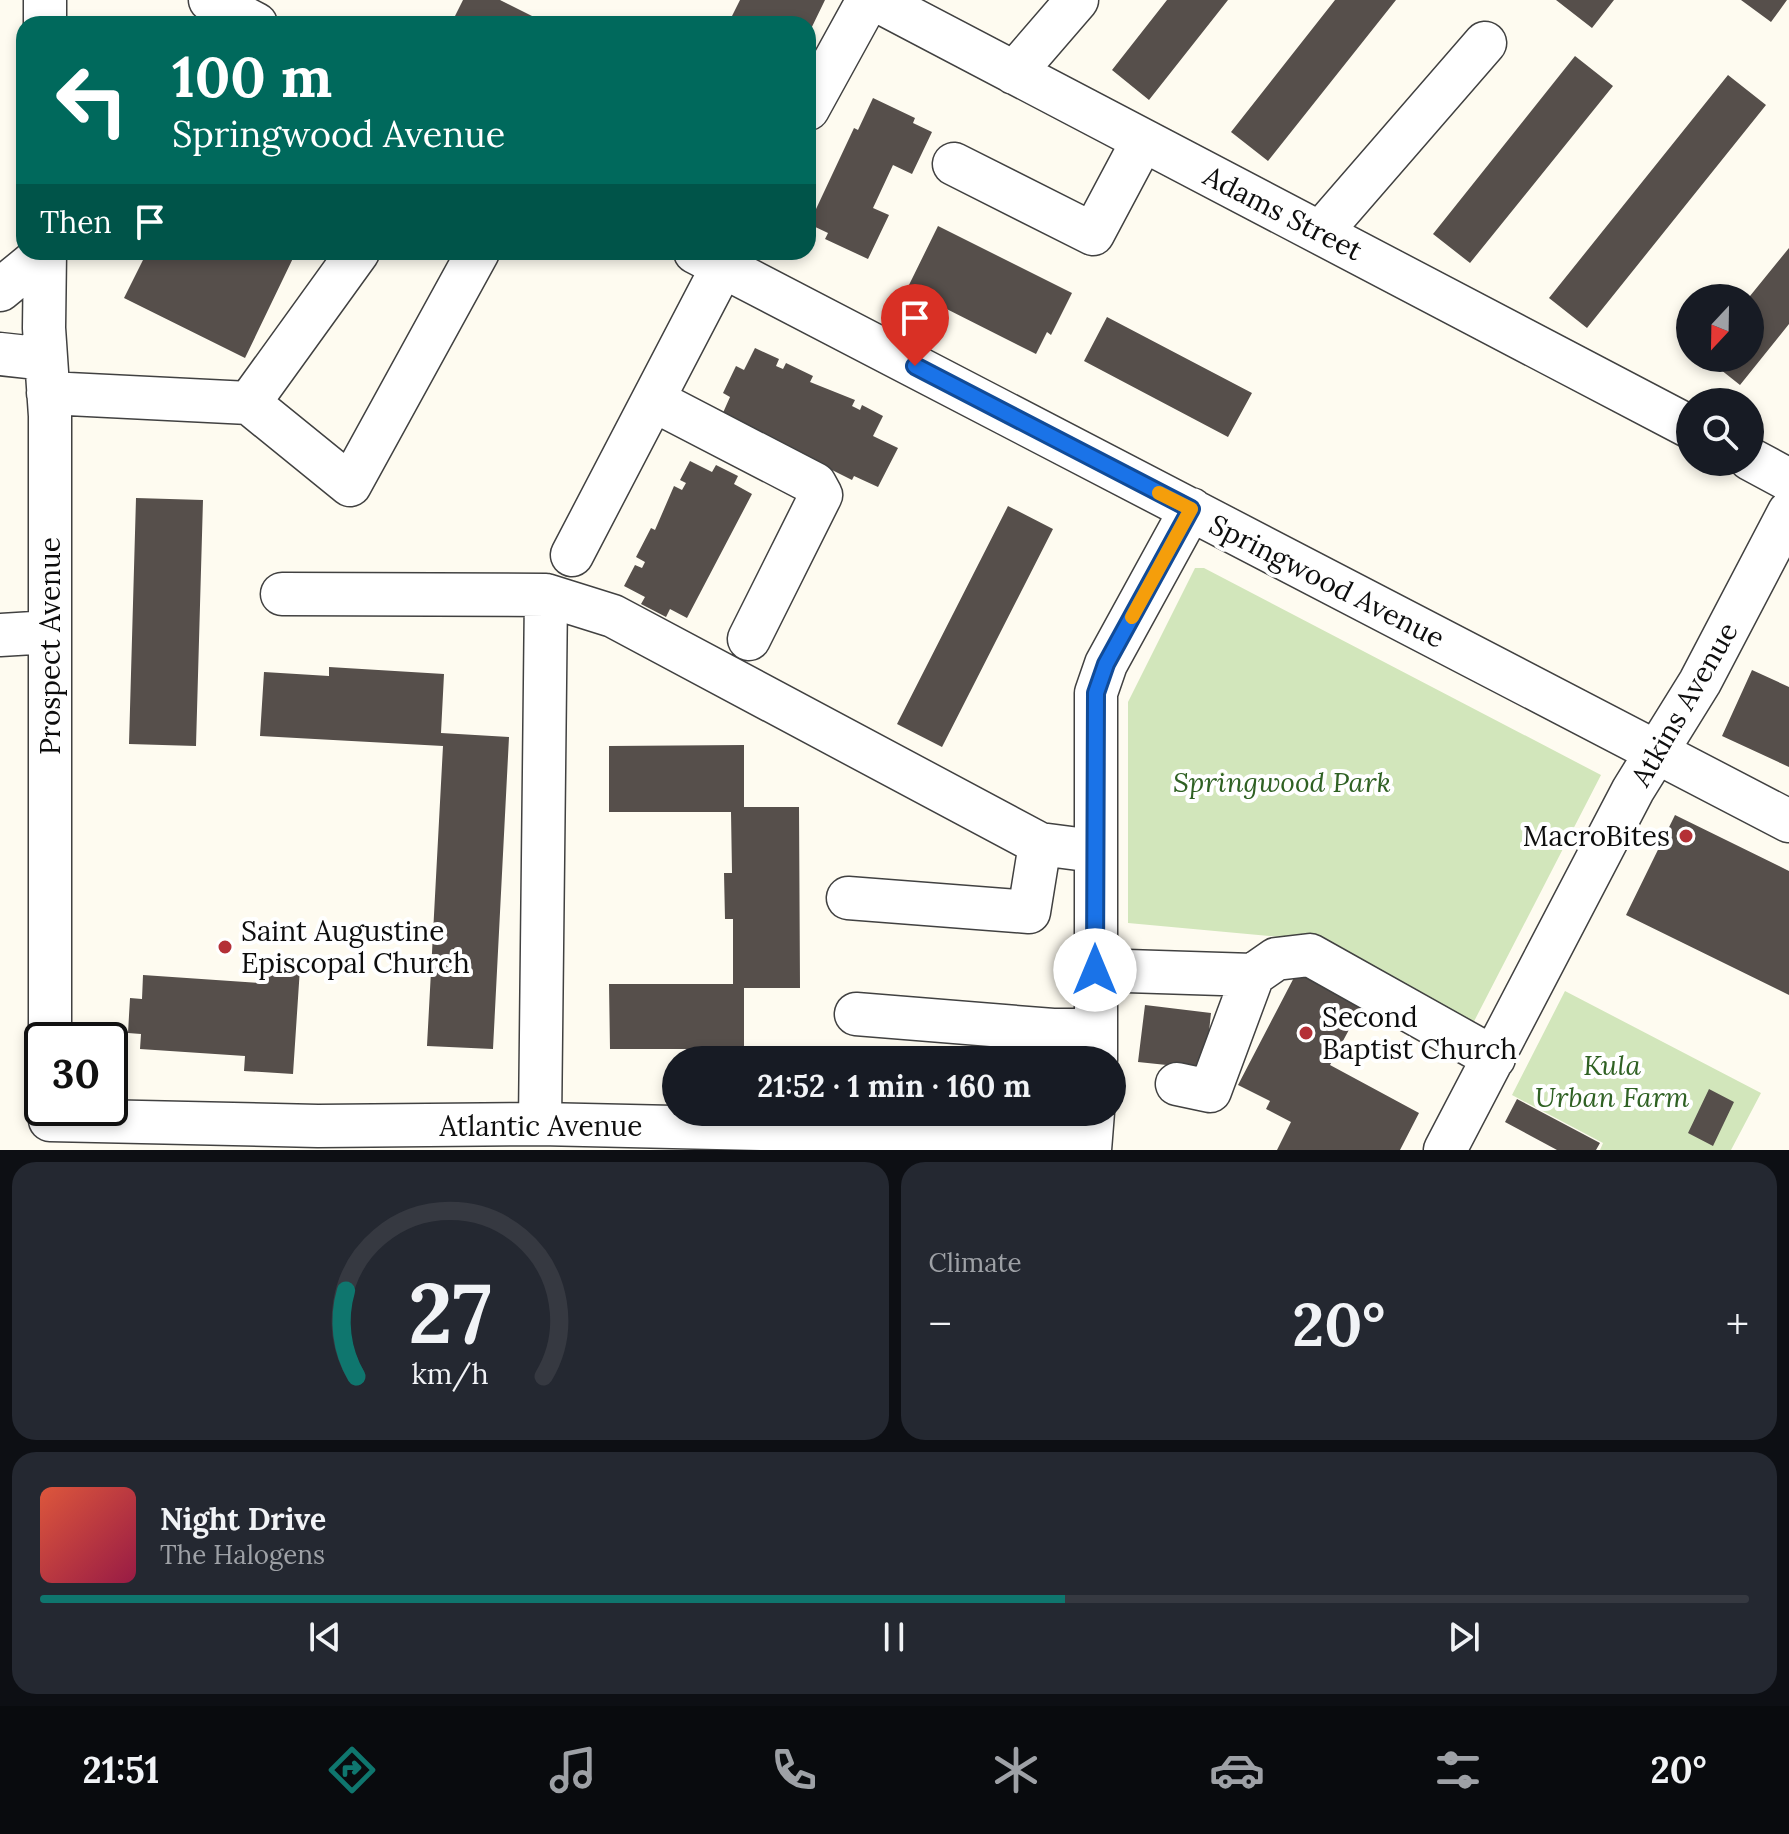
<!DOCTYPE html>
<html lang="en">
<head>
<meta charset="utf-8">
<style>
  :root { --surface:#171b24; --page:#242831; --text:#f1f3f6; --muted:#9ea1a6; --line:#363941; --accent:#0f766e }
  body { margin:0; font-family:Lora,serif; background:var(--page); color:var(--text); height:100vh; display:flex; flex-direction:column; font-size:30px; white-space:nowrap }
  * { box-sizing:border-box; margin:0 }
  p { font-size:26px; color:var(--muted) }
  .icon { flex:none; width:44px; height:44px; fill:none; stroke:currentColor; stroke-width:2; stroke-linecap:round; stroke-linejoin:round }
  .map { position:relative; height:1150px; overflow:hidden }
  .sheet { display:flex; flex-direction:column; gap:12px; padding:12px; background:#0d0f14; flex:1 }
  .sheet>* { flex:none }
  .top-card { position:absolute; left:16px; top:16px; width:800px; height:244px; border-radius:24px; box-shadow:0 4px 12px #0003; background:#00695c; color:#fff; overflow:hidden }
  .needle { width:52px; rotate:202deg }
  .buttons { position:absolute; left:1676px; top:284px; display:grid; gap:16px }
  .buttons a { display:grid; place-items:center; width:88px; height:88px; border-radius:50%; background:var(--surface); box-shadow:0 4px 12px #0003; font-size:40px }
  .speed { position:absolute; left:24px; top:1022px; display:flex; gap:16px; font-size:40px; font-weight:700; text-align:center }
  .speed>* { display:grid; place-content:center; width:104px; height:104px; border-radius:50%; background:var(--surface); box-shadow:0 4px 12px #0003; line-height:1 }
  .speed .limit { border:4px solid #111; border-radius:12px; background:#fff; color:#111 }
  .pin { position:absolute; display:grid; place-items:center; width:68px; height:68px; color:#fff; margin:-82px -34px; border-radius:50% 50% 50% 0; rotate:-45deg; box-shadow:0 0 8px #0007 }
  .pin .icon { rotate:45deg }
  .me { position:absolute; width:88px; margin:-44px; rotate:0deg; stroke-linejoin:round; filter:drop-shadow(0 0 6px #0008) }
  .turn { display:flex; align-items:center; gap:28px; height:168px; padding:0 24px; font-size:36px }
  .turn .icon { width:104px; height:104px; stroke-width:2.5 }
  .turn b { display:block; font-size:56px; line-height:68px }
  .then { display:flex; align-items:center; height:76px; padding:0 24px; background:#0003; gap:16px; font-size:30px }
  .big { font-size:60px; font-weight:700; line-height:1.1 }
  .sheet .widget { flex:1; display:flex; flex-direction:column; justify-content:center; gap:12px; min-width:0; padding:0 28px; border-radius:24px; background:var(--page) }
  .sheet .dial { align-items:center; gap:0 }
  .dial svg { height:208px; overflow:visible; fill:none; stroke:var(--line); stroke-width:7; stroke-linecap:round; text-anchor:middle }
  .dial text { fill:var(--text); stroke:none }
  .song { display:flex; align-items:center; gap:24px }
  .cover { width:96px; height:96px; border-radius:12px; background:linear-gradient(135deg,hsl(10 70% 55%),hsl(340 70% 35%)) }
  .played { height:8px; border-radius:4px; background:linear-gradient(90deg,var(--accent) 60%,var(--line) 60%) }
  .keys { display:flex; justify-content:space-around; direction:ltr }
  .heat { display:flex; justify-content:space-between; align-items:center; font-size:44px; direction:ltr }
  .sheet .tiles { flex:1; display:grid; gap:12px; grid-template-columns:1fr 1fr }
  .widget:last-child { grid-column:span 2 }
  .trip { position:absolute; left:662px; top:1046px; width:464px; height:80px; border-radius:40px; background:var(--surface); box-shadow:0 4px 12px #0003; font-weight:700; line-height:80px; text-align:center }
  .menu { display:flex; height:128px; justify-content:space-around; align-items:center; background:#090b0e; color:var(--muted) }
  .menu .icon { width:56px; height:56px }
  .menu .selected { color:var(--accent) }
  .menu b { font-size:36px; color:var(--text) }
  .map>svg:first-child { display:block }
  .green { fill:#d2e6bb }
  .building { fill:#564f4b }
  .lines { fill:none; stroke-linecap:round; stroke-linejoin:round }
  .minor-casing { stroke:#414141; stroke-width:45 }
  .minor { stroke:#fff; stroke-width:42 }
  .route-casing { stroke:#114b97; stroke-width:20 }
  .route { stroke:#1a73e8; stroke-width:14 }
  .slow { stroke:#f59e0b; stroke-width:14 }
  .poi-dot { fill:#b43036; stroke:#fff; stroke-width:3 }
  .labels { text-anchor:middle; stroke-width:8; stroke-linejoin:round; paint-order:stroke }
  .street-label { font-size:28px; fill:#0e0e0e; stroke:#fff }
  .park-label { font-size:28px; font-style:italic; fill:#2f6123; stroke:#fff }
  .poi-label { font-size:28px; fill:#0e0e0e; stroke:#fff; text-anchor:start }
</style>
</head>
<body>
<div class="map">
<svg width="1789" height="1150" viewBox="0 0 1789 1150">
  <rect width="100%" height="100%" fill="#fefbf0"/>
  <path class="green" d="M1195 568H1204L1601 775 1467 1035 1313 940 1128 923V702Z
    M1565 991 1761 1093 1731 1150H1600L1603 1143 1512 1095Z"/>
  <path class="building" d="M463 0H500L548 24H451Z
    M740 0H825L808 35V24H728Z
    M1167 0H1228L1149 100 1112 70Z
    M1335 0H1396L1268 161 1231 132Z
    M1556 0H1614L1592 28Z
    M1741 0H1787L1771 22Z
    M1575 56 1613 86 1470 263 1433 234Z
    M1728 75 1766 105 1587 328 1549 298Z
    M873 98 915 118 913 123 932 132 912 174 893 165 873 208 889 215 868 259 825 239 828 233 809 224 854 128 858 130Z
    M938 226 1072 293 1051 335 1047 332 1036 354 907 289Z
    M1789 248V324L1740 385 1706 358H1750V296Z
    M147 252H296L245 358 124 298Z
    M1107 317 1252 393 1228 437 1084 361Z
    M755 348 779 359 776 366 783 369 786 363 813 376 810 382 855 400 852 406 860 410 862 405 883 416 873 436 898 448 878 487 854 476 852 480 722 415 730 397 723 393 736 366 744 370Z
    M690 461 712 472 716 465 738 476 734 484 752 494 687 618 670 609 666 617 641 604 645 597 624 586 635 565 642 568 645 562 636 557 651 528 655 530 674 486 682 490 686 483 680 480Z
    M136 498 203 500 196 746 129 744Z
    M1008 506 1053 529 942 747 897 724Z
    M329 667 444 674 441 733 509 737 493 1049 427 1046 443 746 260 736 264 672 329 676Z
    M1752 670 1789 687V767L1722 736Z
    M744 745V807H799L800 988H744V1049H610L609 984H733V919H725L724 873H732L731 812H609V746Z
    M1675 815 1789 871V995L1626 915Z
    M262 966 300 968 293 1074 244 1071 245 1056 140 1049 141 1034 128 1033 130 998 142 999 143 975 260 983Z
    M1300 966 1365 1000 1330 1065 1419 1113 1400 1150H1277L1291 1122 1266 1109 1270 1101 1238 1085Z
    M1145 1005 1211 1013 1205 1069 1138 1062Z
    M1709 1089 1734 1102 1713 1146 1688 1133Z
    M1517 1099 1600 1143 1596 1150H1557L1505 1122Z"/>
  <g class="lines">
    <defs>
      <path id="minor" d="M210 0 256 24
        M876 0 1690 427
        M45 24V0
        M1014 73 1077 0
        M808 109 868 0
        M954 164 1093 234 1143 140
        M1321 232 1485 43
        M45 252 44 328 50 416V1040
        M695 252 1789 821
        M0 290 45 253
        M0 354 46 359
        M48 393 249 403 350 485 478 252
        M655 401 815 484 821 495 749 639
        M249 403 358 252
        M1750 459 1789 480
        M572 555 730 252
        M282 594 546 595 613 616 1040 844 1094 851
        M0 635 50 632
        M848 898 1029 912 1040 844
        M1095 970 1253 975 1210 1091 1177 1084
        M1253 975 1276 959 1310 955 1494 1058
        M856 1014 1053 1030H1095
        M1096 1060V693L1106 664 1191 509
        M50 1120 318 1126 540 1124 982 1134 1038 1139 1079 1150
        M540 1124 546 595
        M1090 1150 1093 1112
        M1445 1150 1633 790 1700 682 1789 512"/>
    </defs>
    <use href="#minor" class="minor-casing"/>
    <use href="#minor" class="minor"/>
  </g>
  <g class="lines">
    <defs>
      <path id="route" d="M915 366 1191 509 1106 664 1096 693 1095 970"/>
    </defs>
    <use href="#route" class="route-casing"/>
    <use href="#route" class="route"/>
    <path class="slow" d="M1132 617 1191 509 1159 493"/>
  </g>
  <g class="poi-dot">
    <circle cx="1686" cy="836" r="8"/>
    <circle cx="225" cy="947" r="8"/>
    <circle cx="1306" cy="1033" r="8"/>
  </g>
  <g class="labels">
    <g class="street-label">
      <text transform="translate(1283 213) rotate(27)" y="10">Adams Street</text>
      <text transform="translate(1327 581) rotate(27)" y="10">Springwood Avenue</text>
      <text transform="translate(50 646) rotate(-90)" y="10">Prospect Avenue</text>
      <text transform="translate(1684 704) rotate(-60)" y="10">Atkins Avenue</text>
      <text x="541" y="1136">Atlantic Avenue</text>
    </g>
    <g class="park-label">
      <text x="1282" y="792">Springwood Park</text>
      <text x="1612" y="1075">Kula<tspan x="1612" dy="32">Urban Farm</tspan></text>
    </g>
    <g class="poi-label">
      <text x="1670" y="846" text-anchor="end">MacroBites</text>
      <text x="241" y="941">Saint Augustine<tspan x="241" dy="32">Episcopal Church</tspan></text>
      <text x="1322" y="1027">Second<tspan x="1322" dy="32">Baptist Church</tspan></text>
    </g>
  </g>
</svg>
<div class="buttons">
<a><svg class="needle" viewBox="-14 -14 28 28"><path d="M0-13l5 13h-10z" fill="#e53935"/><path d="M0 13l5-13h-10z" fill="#9ea1a6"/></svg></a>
<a><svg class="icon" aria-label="search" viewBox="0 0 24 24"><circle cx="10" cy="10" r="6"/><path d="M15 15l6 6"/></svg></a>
</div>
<div class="speed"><div class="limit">30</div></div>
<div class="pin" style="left:915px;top:366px;background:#d93025"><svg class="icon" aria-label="arrive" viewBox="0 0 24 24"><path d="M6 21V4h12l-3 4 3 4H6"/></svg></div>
<svg class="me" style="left:1095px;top:970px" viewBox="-20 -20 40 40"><circle r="19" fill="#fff"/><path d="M0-13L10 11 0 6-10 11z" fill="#1a73e8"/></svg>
<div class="trip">21:52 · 1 min · 160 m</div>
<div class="top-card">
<div class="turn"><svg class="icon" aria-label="left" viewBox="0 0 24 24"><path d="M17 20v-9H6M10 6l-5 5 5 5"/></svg><div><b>100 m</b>Springwood Avenue</div></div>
<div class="then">Then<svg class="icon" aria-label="arrive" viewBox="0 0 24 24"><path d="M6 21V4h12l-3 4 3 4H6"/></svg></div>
</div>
</div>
<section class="sheet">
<div class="tiles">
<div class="widget dial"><svg viewBox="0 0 100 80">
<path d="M14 69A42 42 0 1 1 86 69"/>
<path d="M14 69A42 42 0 0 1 10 36" stroke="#0f766e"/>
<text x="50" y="56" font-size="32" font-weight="700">27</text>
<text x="50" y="72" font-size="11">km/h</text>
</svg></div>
<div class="widget"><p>Climate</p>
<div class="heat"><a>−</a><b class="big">20°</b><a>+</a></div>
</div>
<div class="widget">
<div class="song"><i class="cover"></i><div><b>Night Drive</b><p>The Halogens</p></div></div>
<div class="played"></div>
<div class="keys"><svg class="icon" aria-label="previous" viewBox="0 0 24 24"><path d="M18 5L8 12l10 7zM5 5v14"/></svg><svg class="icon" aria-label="pause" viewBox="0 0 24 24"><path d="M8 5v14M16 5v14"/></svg><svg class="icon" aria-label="next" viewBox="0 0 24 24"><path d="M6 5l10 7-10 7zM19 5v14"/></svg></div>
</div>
</div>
</section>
<nav class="menu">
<b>21:51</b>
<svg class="icon selected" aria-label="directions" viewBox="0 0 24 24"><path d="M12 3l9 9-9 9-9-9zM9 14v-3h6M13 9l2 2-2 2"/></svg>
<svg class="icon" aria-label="music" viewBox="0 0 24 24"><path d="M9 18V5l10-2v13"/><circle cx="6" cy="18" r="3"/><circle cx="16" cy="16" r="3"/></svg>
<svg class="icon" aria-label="phone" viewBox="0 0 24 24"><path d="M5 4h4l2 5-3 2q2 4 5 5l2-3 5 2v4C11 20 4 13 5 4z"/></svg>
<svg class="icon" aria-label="climate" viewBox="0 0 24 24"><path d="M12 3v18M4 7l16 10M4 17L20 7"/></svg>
<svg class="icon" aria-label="car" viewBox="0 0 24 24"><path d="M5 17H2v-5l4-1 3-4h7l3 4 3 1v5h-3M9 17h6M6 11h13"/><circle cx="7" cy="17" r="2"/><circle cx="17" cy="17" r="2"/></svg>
<svg class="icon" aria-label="filters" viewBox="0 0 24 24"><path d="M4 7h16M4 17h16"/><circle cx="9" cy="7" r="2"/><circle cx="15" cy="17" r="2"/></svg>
<b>20°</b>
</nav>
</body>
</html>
